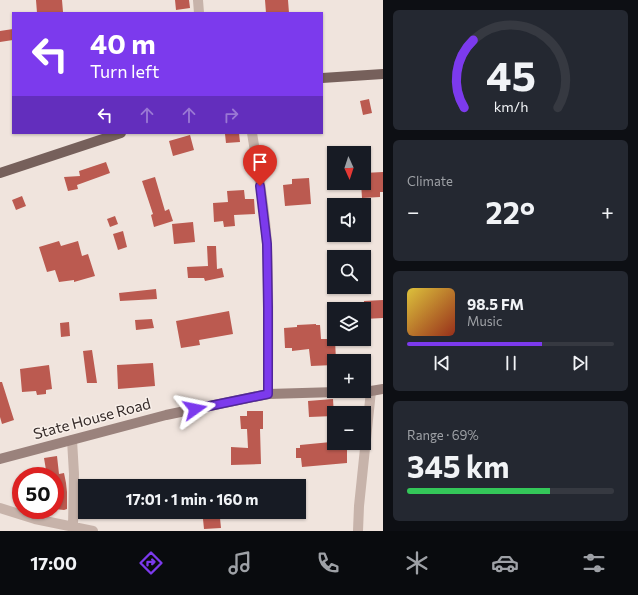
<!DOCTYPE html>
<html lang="en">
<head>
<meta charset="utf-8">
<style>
  :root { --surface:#171b24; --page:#242831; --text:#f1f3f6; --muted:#9ea1a6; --line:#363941; --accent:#7c3aed }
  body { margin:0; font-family:Commissioner,sans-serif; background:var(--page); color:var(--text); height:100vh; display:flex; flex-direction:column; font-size:15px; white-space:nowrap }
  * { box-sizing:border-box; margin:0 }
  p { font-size:13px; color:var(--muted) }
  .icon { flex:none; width:22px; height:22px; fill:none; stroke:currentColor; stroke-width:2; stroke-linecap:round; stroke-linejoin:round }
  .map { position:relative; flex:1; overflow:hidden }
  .panel { display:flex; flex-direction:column; gap:10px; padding:10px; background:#0d0f14; width:255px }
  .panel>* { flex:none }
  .top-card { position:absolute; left:12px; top:12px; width:311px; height:122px; border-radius:0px; box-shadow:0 1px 3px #0004; background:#7c3aed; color:#fff; overflow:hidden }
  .needle { width:26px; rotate:177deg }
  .buttons { position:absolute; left:327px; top:146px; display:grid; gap:8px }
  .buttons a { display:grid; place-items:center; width:44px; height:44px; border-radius:0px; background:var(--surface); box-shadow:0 1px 3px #0004; font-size:20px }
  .speed { position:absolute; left:12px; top:467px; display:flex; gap:8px; font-size:20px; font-weight:700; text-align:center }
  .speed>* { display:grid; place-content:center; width:52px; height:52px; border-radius:50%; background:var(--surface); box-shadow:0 1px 3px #0004; line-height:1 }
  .speed .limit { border:6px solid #d22; background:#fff; color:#111 }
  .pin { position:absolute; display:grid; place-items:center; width:34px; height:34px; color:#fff; margin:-41px -17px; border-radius:50% 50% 50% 0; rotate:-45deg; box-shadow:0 0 4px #0007 }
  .pin .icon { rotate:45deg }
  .me { position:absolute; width:44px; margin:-22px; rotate:78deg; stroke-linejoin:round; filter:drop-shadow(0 0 3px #0008) }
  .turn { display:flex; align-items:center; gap:14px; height:84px; padding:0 12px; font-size:18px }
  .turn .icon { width:52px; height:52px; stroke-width:2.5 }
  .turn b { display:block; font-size:28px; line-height:34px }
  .lanes { display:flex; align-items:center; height:38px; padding:0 12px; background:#0003; justify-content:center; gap:20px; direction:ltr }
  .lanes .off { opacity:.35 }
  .big { font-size:30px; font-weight:700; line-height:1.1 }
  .panel .tile { flex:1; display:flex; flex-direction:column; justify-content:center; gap:6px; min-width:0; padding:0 14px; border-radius:6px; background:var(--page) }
  .panel .dial { align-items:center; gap:0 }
  .dial svg { height:104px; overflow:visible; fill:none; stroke:var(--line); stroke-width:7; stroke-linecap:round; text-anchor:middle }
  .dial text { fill:var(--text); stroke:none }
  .song { display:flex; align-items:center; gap:12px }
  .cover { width:48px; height:48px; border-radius:6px; background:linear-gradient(135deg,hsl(50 70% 55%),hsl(10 70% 35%)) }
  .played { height:4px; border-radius:2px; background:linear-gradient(90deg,var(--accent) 65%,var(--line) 65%) }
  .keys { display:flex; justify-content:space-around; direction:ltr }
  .heat { display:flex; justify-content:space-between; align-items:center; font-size:22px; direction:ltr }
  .charge { height:6px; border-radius:3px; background:linear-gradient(90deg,#34c759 69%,var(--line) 0) }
  .trip { position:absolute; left:78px; top:479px; width:228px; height:40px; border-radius:0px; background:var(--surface); box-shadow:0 1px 3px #0004; font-weight:700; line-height:40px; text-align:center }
  .tab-bar { display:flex; height:64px; justify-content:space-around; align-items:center; background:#090b0e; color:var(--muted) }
  .tab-bar .icon { width:28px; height:28px }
  .tab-bar .on { color:var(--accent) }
  .tab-bar b { font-size:18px; color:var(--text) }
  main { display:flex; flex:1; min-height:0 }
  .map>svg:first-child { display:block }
  .building { fill:#bb5a50 }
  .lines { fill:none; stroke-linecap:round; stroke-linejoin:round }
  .street { stroke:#c7b3aa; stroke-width:10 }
  .secondary { stroke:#9a827c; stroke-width:10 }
  .primary { stroke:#76605b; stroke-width:10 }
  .route-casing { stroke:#51269a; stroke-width:10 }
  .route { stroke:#7c3aed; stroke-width:7 }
  .labels { text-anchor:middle; stroke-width:3; stroke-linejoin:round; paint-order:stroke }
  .street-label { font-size:15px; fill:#352b29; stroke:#f8efe9 }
</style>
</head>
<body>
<main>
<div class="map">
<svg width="383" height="531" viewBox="0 0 383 531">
  <rect width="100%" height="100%" fill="#f0e4dd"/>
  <path class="building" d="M36 0H62L63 12 37 13Z
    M175 0H189L190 8 176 10Z
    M265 0H288L289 13H266Z
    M13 29V40L0 42V31Z
    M369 99 372 113 363 115 360 101Z
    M239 133 240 142 226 143 225 134Z
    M190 135 194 150 173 156 169 141Z
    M106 162 110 173 77 185 78 189 68 191 64 177 80 176 79 171Z
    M383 172V192H380V197L362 198 361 183H364V173Z
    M155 177 165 211 169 209 173 221 154 227 151 215 153 214 142 181Z
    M309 178 311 204 285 206 283 185 292 184V179Z
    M244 190 245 199H254L255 214 234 215 235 226 224 227 223 221 214 222 213 203 228 202 227 191Z
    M22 196 26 206 16 210 12 200Z
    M115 216 118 224 110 227 107 219Z
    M193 222 195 242 174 244 172 224Z
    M123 231 127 247 118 250 113 234Z
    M59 241 61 246 78 241 82 256 88 254 95 276 74 282V280L59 282 55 270 47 272 39 247Z
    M207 246H216L217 269 222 268 224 277 205 281 204 278H188L187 267 208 266Z
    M156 289 157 299 120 301 119 293Z
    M383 300V318L364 319V301Z
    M229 311 233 334 199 340 200 345 181 348 176 321Z
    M152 319 154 328 136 330 135 320Z
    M69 322 70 336 61 337 60 323Z
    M316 324V325H320L321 339H335L336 361H334V365L311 366 309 349 292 351V348H285L284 328 297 327V325Z
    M92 350 97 383H87L83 351Z
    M153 363 155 386 118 389 117 365Z
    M49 365 52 389 46 390V394L37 395 36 391 22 392 20 369Z
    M0 382H2L14 420 2 424 0 417Z
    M333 399 334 416 309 417 308 401Z
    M247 411H263V429H260L261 464 231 465V447L248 448 247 429H241L240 416H247Z
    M331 442 347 443V463L302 467 301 458H296V448H300V445Z
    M57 456 59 474 64 473 66 483 67 492V509L64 510 55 509V476H47L44 458Z
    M220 518 221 528 204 529 203 519Z"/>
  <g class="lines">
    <path class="street" d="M198 0 199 13
      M252 133C258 170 265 207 267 245 269 294 268 344 268 394
      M72 440 74 474 73 527
      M0 508 35 519 93 531
      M358 531 359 506 371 391"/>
    <path class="secondary" d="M0 459 166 415 268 394 371 391 383 389"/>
    <path class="primary" d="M322 78 383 74
      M0 173 121 133"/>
  </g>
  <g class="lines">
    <defs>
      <path id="route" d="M195 409 268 394V308L267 244 260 186"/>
    </defs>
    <use href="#route" class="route-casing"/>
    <use href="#route" class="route"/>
  </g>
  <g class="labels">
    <g class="street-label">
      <text transform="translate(92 419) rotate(-15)" y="5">State House Road</text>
    </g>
  </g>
</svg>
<div class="buttons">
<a><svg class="needle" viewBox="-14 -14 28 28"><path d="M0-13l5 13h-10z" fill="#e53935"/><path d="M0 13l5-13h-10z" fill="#9ea1a6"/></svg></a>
<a><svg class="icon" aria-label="sound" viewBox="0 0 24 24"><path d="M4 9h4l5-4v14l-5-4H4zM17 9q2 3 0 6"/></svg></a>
<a><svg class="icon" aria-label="search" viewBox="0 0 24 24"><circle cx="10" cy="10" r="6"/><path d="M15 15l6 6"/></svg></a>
<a><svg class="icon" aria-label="layers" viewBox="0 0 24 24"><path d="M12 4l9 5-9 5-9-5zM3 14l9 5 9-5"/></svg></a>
<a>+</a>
<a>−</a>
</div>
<div class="speed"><div class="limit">50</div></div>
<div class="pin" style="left:260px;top:186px;background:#d93025"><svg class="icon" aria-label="arrive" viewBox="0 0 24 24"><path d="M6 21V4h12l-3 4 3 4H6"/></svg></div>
<svg class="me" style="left:195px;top:409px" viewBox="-20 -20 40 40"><path d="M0-17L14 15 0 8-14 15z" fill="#7c3aed" stroke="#fff" stroke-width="4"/></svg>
<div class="trip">17:01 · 1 min · 160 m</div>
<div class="top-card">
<div class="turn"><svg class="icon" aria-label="left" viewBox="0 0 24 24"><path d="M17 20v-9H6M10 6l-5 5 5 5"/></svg><div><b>40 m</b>Turn left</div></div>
<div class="lanes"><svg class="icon" aria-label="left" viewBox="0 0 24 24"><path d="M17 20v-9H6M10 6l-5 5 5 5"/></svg><svg class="icon off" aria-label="ahead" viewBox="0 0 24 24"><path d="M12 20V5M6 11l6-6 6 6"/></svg><svg class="icon off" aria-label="ahead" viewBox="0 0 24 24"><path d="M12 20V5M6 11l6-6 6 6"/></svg><svg class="icon off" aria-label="right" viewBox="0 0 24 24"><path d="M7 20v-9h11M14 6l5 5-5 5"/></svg></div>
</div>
</div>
<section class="panel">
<div class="tile dial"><svg viewBox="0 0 100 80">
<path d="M14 69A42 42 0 1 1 86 69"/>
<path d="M14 69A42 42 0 0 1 21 17" stroke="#7c3aed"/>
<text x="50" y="56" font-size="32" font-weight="700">45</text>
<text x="50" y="72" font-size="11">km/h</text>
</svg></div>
<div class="tile"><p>Climate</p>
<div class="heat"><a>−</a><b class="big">22°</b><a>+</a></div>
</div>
<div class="tile">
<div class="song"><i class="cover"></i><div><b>98.5 FM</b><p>Music</p></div></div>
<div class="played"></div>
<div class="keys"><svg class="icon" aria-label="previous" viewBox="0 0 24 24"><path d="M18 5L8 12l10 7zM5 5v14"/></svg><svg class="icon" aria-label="pause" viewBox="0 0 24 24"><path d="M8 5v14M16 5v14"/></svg><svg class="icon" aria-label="next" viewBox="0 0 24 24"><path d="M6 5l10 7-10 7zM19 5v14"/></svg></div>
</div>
<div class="tile"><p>Range · 69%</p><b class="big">345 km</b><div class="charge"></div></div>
</section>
</main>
<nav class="tab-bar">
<b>17:00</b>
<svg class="icon on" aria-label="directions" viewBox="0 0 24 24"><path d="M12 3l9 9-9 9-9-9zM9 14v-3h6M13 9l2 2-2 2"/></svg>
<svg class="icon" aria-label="music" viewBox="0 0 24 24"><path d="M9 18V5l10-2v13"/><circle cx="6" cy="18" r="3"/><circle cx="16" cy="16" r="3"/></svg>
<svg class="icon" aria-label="phone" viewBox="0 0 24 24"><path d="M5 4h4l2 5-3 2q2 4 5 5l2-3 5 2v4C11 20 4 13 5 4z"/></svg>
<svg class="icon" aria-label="climate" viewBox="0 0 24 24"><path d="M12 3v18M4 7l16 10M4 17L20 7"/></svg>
<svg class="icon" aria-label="car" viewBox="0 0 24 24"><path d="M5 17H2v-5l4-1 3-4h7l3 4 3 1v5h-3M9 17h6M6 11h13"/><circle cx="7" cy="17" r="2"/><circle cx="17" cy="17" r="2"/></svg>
<svg class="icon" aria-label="filters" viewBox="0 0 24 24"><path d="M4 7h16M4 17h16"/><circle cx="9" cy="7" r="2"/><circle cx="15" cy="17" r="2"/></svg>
</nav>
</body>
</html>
